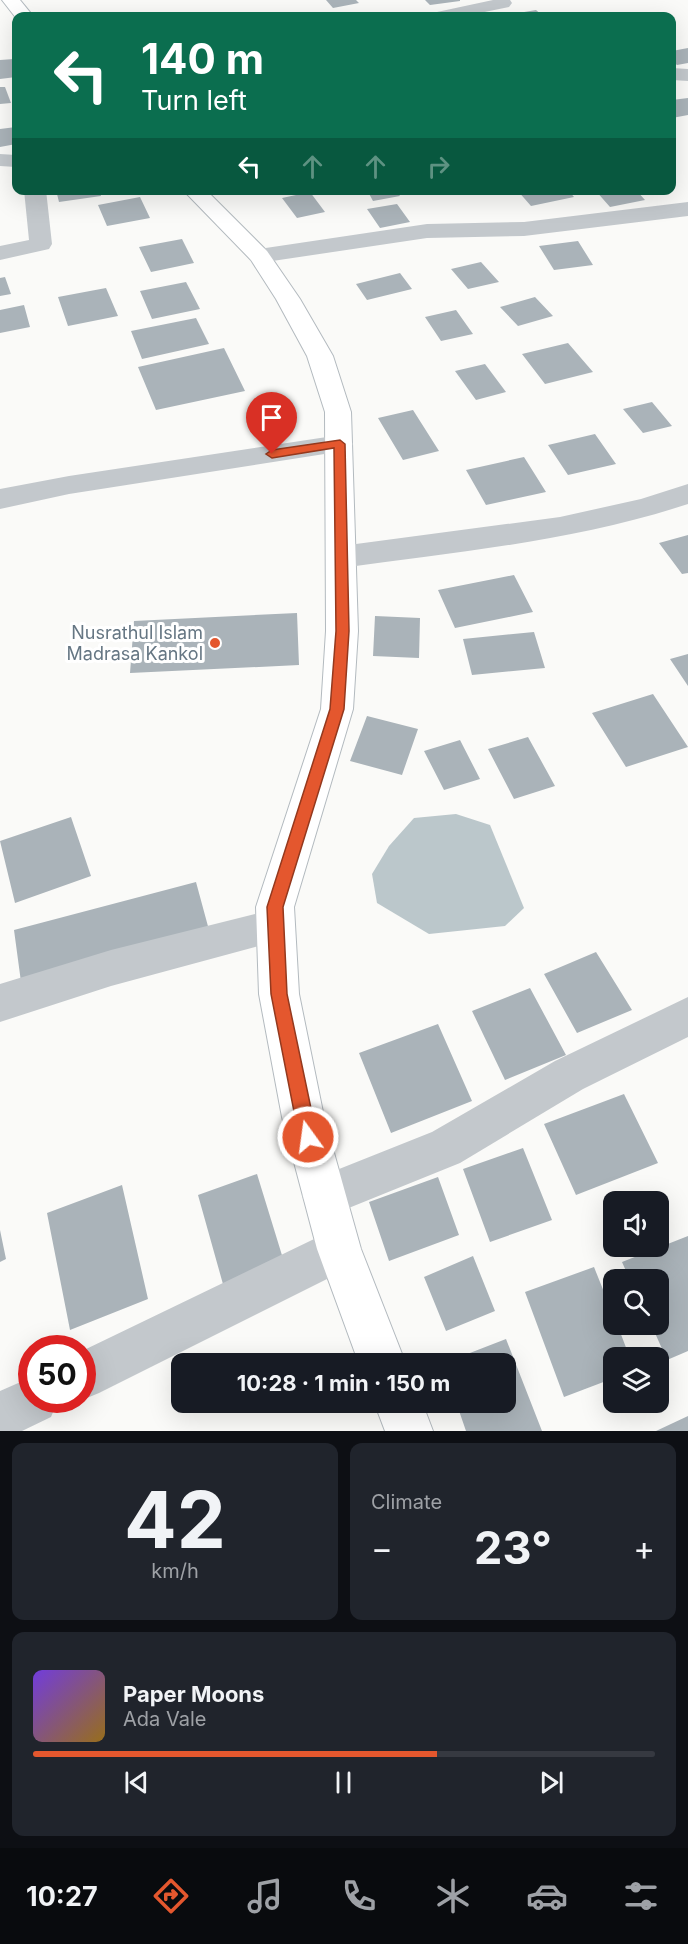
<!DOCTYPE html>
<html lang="en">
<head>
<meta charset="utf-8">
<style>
  :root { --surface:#171b24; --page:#20242c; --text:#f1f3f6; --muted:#9ea1a6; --line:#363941; --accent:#e4572e }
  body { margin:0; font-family:Inter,sans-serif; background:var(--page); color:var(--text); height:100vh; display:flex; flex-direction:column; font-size:22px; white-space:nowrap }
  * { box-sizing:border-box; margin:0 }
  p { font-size:20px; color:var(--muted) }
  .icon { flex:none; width:33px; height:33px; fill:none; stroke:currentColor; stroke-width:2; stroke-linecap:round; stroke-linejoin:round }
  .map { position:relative; height:1431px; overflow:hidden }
  .panel { display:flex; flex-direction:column; gap:12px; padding:12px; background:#0d0f14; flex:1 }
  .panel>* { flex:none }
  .hud { position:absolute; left:12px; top:12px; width:664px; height:183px; border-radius:12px; box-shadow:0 6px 24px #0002; background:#0b6e4f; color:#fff; overflow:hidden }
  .tools { position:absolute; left:603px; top:1191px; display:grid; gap:12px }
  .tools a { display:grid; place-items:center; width:66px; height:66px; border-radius:12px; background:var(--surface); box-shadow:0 6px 24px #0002; font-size:30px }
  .speed { position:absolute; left:18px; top:1335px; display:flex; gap:12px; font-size:30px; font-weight:700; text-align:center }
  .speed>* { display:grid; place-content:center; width:78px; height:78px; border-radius:50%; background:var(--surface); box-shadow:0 6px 24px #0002; line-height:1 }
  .speed .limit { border:9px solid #d22; background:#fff; color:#111 }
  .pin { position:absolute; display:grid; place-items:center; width:51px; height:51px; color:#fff; margin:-62px -26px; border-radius:50% 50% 50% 0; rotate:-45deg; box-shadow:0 0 6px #0007 }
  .pin .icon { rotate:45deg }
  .me { position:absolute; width:66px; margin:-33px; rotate:346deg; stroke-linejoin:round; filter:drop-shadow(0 0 4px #0008) }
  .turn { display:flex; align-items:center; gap:21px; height:126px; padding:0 30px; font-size:27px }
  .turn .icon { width:78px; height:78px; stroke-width:2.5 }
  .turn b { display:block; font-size:42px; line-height:51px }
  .lanes { display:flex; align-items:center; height:57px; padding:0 30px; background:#0003; justify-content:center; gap:30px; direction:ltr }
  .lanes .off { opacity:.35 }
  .big { font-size:45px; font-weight:700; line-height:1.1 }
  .panel .card { flex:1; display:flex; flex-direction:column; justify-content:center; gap:9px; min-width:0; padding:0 21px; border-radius:12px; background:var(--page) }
  .panel .dial { align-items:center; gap:0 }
  .dial b { font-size:78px; line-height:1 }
  .song { display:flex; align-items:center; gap:18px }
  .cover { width:72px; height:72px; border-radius:9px; background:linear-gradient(135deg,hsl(260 70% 55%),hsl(40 70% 35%)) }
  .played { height:6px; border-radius:3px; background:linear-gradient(90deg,var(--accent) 65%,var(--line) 65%) }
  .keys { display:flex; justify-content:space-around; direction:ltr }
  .heat { display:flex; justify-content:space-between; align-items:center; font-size:33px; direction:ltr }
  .panel .tiles { flex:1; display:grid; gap:12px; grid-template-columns:1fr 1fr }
  .card:last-child { grid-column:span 2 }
  .trip { position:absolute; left:171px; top:1353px; width:345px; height:60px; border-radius:12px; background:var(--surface); box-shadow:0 6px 24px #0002; font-weight:700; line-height:60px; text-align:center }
  .tab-bar { display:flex; height:96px; justify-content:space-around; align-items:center; background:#090b0e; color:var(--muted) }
  .tab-bar .icon { width:42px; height:42px }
  .tab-bar .current { color:var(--accent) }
  .tab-bar b { font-size:27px; color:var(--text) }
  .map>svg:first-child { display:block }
  .water { fill:#bbc7cb }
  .building { fill:#aab3b9 }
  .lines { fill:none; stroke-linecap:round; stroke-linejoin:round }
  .secondary-casing { stroke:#b3babf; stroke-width:2 }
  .street { fill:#c3c8cc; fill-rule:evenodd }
  .secondary { fill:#fff; fill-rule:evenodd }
  .route { fill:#e4572e; stroke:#94391e; stroke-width:1.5 }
  .poi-dot { fill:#e4572e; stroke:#fff; stroke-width:2 }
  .labels { text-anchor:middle; stroke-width:6; stroke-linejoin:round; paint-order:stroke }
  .poi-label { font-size:18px; fill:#657683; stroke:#fff; text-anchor:end }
</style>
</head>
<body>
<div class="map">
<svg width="688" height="1431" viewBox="0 0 688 1431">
  <rect width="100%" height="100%" fill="#fafaf8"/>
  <path class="water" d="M456 814 490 825 524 908 505 926 429 934 377 903 372 874 389 846 414 818Z"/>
  <path class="building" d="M326 0H356L359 3 333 8Z
    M425 0H460V1L430 5Z
    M536 10 543 16H506V15Z
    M688 48V63L677 65 672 61V51Z
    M14 59 16 77 0 79V60Z
    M0 87H5L11 103 0 104Z
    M688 98V115L672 118V100Z
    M16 127V144L0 147V129Z
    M56 190H99L101 196 59 202Z
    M367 190H396L400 196 373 201Z
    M517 190H568L574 197 531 206Z
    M595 190H636L645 200 610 207Z
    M310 192 325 212 297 218 282 198Z
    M140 197 150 218 107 226 98 205Z
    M397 204 410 222 380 228 367 209Z
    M182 239 194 263 151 272 139 247Z
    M578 241 593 265 554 270 539 246Z
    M481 262 499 282 468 289 451 269Z
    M400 273 412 289 367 300 356 284Z
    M5 277 11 294 0 296V278Z
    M186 282 200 309 152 319 140 291Z
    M106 288 118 316 68 326 58 297Z
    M535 297 553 316 518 326 500 307Z
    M24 305 30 327 0 333V310Z
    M456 310 473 334 441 341 425 317Z
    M196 318 209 344 142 359 131 331Z
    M568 343 593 372 545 384 522 354Z
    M224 348 245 391 156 410 138 367Z
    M485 364 506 392 476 400 455 371Z
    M652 402 672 426 643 433 623 409Z
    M413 410 439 451 403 460 378 418Z
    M595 434 616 464 568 475 548 445Z
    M524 457 546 492 486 505 466 470Z
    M688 535V573L682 574 659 543Z
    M514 575 533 612 455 628 438 590Z
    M297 613 299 665 130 673 134 621Z
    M375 616 420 618 419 658 373 656Z
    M534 632 545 668 472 675 463 639Z
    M688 654V686L670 659Z
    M653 694 688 747 626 767 592 713Z
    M367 716 418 729 402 775 350 761Z
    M528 737 555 786 514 799 488 749Z
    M460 740 480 779 444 790 424 751Z
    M71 817 91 876 15 903 0 841Z
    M196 882 209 930 21 982 14 930Z
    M596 952 632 1010 577 1033 544 974Z
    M530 988 566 1055 505 1080 472 1011Z
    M438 1024 472 1101 391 1133 359 1053Z
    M624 1094 658 1163 576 1195 544 1124Z
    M523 1148 552 1220 490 1242 463 1169Z
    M257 1174 289 1278 228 1302 198 1195Z
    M438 1177 459 1235 389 1261 369 1202Z
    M122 1185 148 1299 70 1330 47 1213Z
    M0 1230 6 1259 0 1262Z
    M688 1236V1351L667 1360 651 1324H658V1280H630L622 1262Z
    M473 1256 495 1311 446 1331 424 1277Z
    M594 1267 614 1317V1324H617L630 1358H614V1378L564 1397 525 1292Z
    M506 1339 542 1431H466L456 1402H506V1364L444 1363Z
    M688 1416V1431H656Z"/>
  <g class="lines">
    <defs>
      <path id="secondary" d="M2 0H20L33 16 16 18Z
        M183 190H206L267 251 300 299 333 356 351 412 358 631 353 709 294 907 299 994 324 1117 361 1249 406 1364H359L317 1249 282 1117 259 994 256 907 321 709 326 631 325 412 307 356 276 299 251 260Z
        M374 1402H422L433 1431H385Z"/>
    </defs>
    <use href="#secondary" class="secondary-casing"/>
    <path class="street" d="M493 0H510L512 3 509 7 465 16H434L437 12Z
      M672 68 688 69V81L672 80Z
      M0 154 16 155V167L0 166Z
      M24 190H46L52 244 49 249 0 260V246L29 240Z
      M688 202V216L524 236 427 238 259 263 251 261 248 256 251 251 259 249 427 224 524 222Z
      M340 435 350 438 353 444 350 450 69 494 0 509V489L69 476Z
      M688 484V504C575 541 458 552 341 568L331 564 326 557 331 550 341 546 560 517 641 499Z
      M275 909 288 914 294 926 288 938 111 986 0 1022V984L111 950Z
      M688 997V1037L583 1089 460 1163 324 1218 309 1211 302 1196 309 1181 432 1132 555 1061Z
      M339 1227 355 1233 361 1249 355 1265 99 1393 82 1400H81L82 1351Z
      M32 1377V1400H58L51 1417 22 1431H0V1391Z"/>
    <use href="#secondary" class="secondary"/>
  </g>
  <path class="route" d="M340 440 345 444 349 631 344 709 283 907 287 994 317 1137 314 1143 308 1146 302 1143 299 1137 271 994 267 907 330 709 336 631 334 448 272 458 266 454 272 450Z"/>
  <circle class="poi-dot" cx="215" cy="643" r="6"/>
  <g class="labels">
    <g class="poi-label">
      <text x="203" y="639">Nusrathul Islam<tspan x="203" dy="21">Madrasa Kankol</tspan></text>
    </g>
  </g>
</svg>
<div class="tools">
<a><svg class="icon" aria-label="sound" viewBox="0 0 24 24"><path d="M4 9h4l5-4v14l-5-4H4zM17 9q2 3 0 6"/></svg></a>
<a><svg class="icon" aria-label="search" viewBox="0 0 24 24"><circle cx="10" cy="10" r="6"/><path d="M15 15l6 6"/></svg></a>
<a><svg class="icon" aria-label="layers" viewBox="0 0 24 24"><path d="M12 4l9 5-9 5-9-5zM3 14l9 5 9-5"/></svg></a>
</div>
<div class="speed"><div class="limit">50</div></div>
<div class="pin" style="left:272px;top:454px;background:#d93025"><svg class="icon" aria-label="arrive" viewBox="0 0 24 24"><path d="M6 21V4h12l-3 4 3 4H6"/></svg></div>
<svg class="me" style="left:308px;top:1137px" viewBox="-20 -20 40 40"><circle r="17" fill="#e4572e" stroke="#fff" stroke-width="3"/><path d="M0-11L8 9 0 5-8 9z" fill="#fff"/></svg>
<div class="trip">10:28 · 1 min · 150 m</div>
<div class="hud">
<div class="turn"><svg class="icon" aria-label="left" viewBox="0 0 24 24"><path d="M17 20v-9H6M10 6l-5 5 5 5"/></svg><div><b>140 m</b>Turn left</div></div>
<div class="lanes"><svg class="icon" aria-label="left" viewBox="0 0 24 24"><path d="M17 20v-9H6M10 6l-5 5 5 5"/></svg><svg class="icon off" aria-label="ahead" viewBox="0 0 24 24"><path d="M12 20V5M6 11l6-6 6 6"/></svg><svg class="icon off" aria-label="ahead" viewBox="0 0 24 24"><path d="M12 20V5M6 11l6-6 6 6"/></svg><svg class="icon off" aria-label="right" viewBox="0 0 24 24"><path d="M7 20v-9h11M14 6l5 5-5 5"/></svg></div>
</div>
</div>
<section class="panel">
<div class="tiles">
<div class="card dial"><b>42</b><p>km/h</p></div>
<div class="card"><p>Climate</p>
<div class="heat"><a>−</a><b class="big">23°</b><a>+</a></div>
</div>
<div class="card">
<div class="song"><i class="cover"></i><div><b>Paper Moons</b><p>Ada Vale</p></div></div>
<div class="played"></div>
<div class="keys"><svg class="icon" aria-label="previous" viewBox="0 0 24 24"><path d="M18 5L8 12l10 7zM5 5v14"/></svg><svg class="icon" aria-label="pause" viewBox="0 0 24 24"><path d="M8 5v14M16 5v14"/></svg><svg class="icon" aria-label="next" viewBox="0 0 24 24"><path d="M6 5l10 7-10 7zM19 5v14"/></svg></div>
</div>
</div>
</section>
<nav class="tab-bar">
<b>10:27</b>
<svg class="icon current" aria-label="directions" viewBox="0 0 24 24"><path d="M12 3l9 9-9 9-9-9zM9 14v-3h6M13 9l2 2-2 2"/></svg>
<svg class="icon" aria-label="music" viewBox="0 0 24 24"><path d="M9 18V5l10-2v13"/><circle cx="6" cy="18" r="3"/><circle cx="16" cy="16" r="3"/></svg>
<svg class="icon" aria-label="phone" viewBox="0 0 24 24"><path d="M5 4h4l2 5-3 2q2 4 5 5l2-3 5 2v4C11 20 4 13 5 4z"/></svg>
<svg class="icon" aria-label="climate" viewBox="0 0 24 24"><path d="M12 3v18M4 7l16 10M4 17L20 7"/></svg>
<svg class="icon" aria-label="car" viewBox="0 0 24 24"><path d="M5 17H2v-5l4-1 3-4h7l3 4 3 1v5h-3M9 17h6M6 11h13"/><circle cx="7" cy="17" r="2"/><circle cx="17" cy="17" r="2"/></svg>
<svg class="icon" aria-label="filters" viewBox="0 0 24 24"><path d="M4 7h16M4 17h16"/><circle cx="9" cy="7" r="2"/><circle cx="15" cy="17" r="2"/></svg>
</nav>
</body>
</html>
